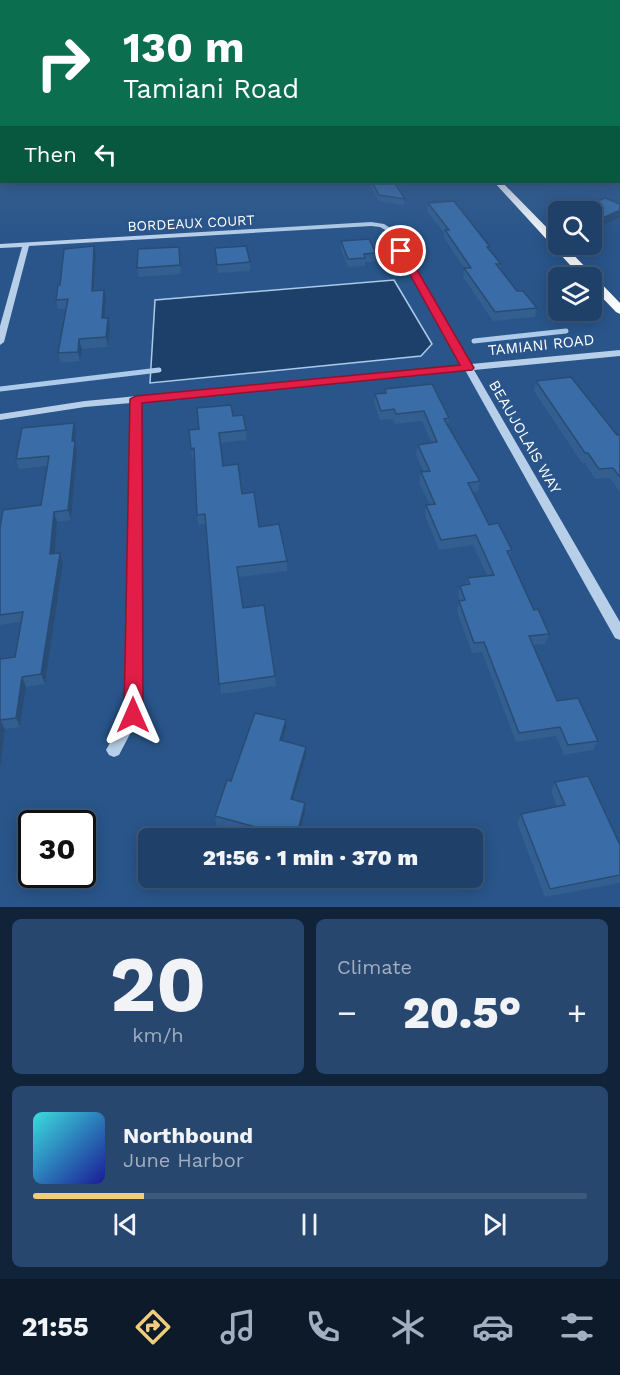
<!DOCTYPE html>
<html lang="en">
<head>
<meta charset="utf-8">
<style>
  :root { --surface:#1f4068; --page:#27476e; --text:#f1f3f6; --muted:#a1afc0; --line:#3c597c; --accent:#f0cd7e }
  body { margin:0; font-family:"Work Sans",sans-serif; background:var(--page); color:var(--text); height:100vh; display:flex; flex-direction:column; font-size:22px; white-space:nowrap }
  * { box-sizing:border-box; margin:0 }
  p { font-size:20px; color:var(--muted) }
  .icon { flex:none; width:33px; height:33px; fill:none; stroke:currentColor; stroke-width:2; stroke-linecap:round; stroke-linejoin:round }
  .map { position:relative; height:907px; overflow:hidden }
  .drawer { display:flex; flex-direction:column; gap:12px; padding:12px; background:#112339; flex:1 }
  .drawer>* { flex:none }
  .hud { position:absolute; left:0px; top:0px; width:621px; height:183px; box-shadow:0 3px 15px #0003,0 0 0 2px var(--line); background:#0b6e4f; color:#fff; overflow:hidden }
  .controls { position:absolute; left:548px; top:201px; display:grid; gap:12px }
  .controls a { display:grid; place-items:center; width:54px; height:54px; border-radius:9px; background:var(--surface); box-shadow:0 3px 15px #0003,0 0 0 2px var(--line); font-size:30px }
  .speed { position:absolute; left:18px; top:810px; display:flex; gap:12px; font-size:30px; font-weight:700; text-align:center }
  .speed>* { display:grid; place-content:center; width:78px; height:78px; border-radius:50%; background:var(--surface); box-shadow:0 3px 15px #0003,0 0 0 2px var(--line); line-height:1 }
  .speed .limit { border:3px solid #111; border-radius:9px; background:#fff; color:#111 }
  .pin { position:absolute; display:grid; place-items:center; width:51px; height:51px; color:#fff; margin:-26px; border:3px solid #fff; border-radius:50%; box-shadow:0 2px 6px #0007 }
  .me { position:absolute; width:66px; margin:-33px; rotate:0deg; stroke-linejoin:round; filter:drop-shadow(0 0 4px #0008) }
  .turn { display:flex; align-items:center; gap:21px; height:126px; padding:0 24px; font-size:27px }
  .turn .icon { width:78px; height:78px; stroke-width:2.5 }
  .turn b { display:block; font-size:42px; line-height:51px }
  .then { display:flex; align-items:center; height:57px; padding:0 24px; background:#0003; gap:12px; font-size:22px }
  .big { font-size:45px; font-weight:800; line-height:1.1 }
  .drawer .tile { flex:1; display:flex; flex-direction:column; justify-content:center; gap:9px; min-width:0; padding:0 21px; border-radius:9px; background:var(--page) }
  .drawer .dial { align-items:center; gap:0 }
  .dial b { font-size:78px; line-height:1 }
  .song { display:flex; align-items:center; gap:18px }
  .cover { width:72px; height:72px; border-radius:9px; background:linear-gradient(135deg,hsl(180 70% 55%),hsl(240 70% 35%)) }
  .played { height:6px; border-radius:3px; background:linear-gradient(90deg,var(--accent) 20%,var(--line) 20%) }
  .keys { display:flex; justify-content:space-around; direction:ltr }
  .heat { display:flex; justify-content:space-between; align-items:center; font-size:33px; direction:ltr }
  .drawer .tiles { flex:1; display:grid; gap:12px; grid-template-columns:1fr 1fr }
  .tile:last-child { grid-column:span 2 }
  .trip { position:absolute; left:138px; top:828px; width:345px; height:60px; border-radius:9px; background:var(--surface); box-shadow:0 3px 15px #0003,0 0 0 2px var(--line); font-weight:800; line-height:60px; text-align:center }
  .tabs { display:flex; height:96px; justify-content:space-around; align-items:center; background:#0c1a2a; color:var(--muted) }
  .tabs .icon { width:42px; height:42px }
  .tabs .on { color:var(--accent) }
  .tabs b { font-size:27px; color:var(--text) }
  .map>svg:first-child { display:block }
  .water { fill:#1d406b; stroke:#accae9; stroke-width:1.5 }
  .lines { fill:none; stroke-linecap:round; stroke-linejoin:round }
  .stream { stroke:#accae9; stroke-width:5 }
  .minor { fill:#b7cfe9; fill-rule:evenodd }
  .major { fill:#fafcfe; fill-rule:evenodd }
  .wall { fill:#325e90 }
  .shaded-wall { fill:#294c75 }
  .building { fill:#3a6da7; stroke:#294c75; stroke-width:1.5 }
  .route { fill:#e11d48; stroke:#92132f; stroke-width:1.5 }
  .labels { text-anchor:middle; stroke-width:6; stroke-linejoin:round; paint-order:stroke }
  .far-street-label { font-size:14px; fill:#fff; stroke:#29558a }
  .street-label { font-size:15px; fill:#fff; stroke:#29558a }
</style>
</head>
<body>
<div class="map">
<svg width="620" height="907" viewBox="0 0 620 907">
  <rect width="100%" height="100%" fill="#29558a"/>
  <path class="water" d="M394 280 432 344 421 356 150 383 155 300Z"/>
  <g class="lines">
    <path class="stream" d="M474 341 566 331
      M0 389 159 370"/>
    <path class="minor" d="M0 138H2V142H0Z
      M620 180V184H517L514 182H620Z
      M371 222 384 224 392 229 471 364 620 350V356L474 370 620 622V640L615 638 465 370 141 402 140 715 119 755 114 757 109 755 106 750 126 714 131 403 85 407 0 420V414L85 401 462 365 387 231 380 227 371 226 29 246 4 342 0 345V326L22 247 0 248V244Z"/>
    <path class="major" d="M494 182H502L558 239V244H563L620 303V314L616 312 591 286V278H582Z"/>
  </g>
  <path class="wall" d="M368 182H394L405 199 404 205 379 201Z
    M428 203 490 247V250L501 264 500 269 517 291 537 308 535 317 493 321 463 277 464 268 444 238V233L427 211Z
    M620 204 603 225 591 220V212H582V208Z
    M341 241 376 253 375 262H365V266L348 267 341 249Z
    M179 247 181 274 139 277 137 268Z
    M215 248 250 262V271L218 273Z
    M96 255 94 291 104 290 106 299 105 318 110 327 108 347 82 349 80 361 61 363 58 353 66 309H58L56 300 60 285Z
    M536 381 617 435H620V492L610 478 595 479 585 463H582L534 391Z
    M385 389 449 418 448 426 480 481 478 491 472 492 489 525 512 550 510 557 534 610 549 634 545 644 533 645 557 701 598 741 593 750 564 755 556 736 516 742 482 652 472 653 457 611 459 601H460L458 596 460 586 466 585 467 578 487 575 473 545 439 550 425 515 426 505H430L419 483 421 472H424L416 455 418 445 432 443 422 421 395 424 393 419 380 420 374 403 375 394 385 393Z
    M233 416 246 430 247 440 220 443 223 466 242 494 259 527 287 561V571L239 577 243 608 275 676 276 686 221 694 206 524 198 525 197 515 194 458 192 459 191 449 199 429Z
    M76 433 75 443 77 451 71 520 57 522 54 554 60 553 63 563 45 684 26 687 20 727 5 729 0 770V659L15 657 21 622 0 625V528L41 505 47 466 19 469 16 459Z
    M286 729 283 741 306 756 294 800 305 812 298 838H266L216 825 215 816 231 781Z
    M555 782 620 845V883L545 897 517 823 521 814 557 807 551 791Z"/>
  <path class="shaded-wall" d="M620 210V217L603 225 605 217Z
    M94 246 96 255 93 300 92 291Z
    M104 290 106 299 104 327 102 318Z
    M108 318 110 327 108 347 106 337Z
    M79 339 82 349 80 361 78 352Z
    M74 423 76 433 75 443 77 451 71 520 68 510 72 441Z
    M54 512 57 522 54 564 50 554Z
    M60 553 63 563 45 684 41 674Z
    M22 677 26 687 20 727 16 718Z
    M0 720 5 729 0 770Z
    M286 720V729L280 750V740Z
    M306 747V756L291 808V799Z
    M305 803V812L298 838H296Z"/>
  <path class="building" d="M0 110H2V122H0Z
    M372 182H394L405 199 379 195Z
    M605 198 620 204V210L605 217 582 208Z
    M454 201 490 247H487L501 264H496L517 291H523L537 308 495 312 464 268H471L445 230H449L428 203Z
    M369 239 376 253 364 254 365 258 348 259 341 241Z
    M94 246 92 291 104 290 102 318H108L106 337 79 339 78 352 58 353 68 299 56 300 58 285H60L64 249Z
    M246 246 250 262 217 265 215 248Z
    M179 247 180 265 137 268 138 249Z
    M571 377 617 435H620V477L613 468 599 469 588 453H585L536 381Z
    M432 384 449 418 444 419 480 481 468 483 489 525 498 523 512 550 507 551 534 610 538 609 549 634 529 636 557 701 578 698 598 741 568 745 560 727 519 733 484 642 474 643 459 601 465 600 460 586 470 584 467 578 494 575 476 535 441 540 426 505 435 504 421 472 430 471 418 445 437 442 424 411 396 414 394 409 381 411 375 394 386 393 385 389Z
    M231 405 233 416 243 415 246 430 219 433 223 466 238 464 242 494 254 492 259 527 279 524 287 561 237 567 243 608 264 605 275 676 219 684 205 514 197 515 194 448 191 449 189 430 199 429 197 408Z
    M74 423 72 441H75L68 510 54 512 50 554 60 553 41 674 22 677 16 718 0 720V723V659L15 657 23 612 0 615V528L3 510 41 505 49 456 16 459 22 428Z
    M255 713 286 720 280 740 306 747 291 799 305 803 296 838 215 816 227 780 231 781Z
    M588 776 620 845V875L550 889 521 814 565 805 555 782Z"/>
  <linearGradient id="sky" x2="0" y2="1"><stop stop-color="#172f4c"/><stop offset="0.46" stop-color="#436898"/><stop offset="1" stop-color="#436898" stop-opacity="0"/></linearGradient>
  <rect width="620" height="237" fill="url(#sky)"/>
  <path class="route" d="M398 249 406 251 474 368 472 370 142 403 143 715 140 721 133 723 126 721 124 715 130 399 136 396 460 365 397 251Z"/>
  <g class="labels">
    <g class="far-street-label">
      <text transform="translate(191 223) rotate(-3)" y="5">BORDEAUX COURT</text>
    </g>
    <g class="street-label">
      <text transform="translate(541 345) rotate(-6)" y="5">TAMIANI ROAD</text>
      <text transform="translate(525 437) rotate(60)" y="5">BEAUJOLAIS WAY</text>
    </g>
  </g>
</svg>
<div class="controls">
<a><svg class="icon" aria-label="search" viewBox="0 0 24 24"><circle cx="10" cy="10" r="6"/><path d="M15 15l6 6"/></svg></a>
<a><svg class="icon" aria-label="layers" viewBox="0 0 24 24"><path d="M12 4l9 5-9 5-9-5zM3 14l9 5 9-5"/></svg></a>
</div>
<div class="speed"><div class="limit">30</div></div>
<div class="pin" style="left:401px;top:251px;background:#d93025"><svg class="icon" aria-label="arrive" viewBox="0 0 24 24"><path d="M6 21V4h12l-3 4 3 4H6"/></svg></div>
<svg class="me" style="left:133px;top:715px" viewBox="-20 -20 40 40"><path d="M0-17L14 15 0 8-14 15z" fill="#e11d48" stroke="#fff" stroke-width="4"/></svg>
<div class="trip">21:56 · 1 min · 370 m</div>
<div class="hud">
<div class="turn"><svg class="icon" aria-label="right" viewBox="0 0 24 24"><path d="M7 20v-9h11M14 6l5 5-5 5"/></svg><div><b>130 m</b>Tamiani Road</div></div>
<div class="then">Then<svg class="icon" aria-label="left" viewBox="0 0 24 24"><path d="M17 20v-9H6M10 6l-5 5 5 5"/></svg></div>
</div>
</div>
<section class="drawer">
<div class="tiles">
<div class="tile dial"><b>20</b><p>km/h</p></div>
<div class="tile"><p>Climate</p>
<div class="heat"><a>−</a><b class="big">20.5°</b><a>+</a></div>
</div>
<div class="tile">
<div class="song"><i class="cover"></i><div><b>Northbound</b><p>June Harbor</p></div></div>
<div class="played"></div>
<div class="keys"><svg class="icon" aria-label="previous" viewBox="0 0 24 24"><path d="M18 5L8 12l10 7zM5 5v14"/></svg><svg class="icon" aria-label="pause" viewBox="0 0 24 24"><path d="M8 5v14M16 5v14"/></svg><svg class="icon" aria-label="next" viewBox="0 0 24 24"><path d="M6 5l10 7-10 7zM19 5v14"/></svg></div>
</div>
</div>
</section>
<nav class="tabs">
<b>21:55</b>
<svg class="icon on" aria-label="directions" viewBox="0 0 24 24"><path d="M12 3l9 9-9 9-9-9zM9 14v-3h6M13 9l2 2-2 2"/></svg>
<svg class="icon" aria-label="music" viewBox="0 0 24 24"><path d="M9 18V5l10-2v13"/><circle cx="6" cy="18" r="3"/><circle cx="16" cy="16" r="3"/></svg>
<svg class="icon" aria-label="phone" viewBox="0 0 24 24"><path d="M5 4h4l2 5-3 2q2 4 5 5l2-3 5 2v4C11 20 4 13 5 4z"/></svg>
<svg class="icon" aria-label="climate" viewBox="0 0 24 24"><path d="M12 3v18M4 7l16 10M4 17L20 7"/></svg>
<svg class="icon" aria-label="car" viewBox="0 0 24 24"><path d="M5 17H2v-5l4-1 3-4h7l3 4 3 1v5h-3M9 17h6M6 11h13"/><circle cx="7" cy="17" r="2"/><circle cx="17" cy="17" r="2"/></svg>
<svg class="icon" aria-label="filters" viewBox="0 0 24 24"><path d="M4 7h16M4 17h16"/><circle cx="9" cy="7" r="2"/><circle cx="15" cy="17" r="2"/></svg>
</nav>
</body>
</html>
